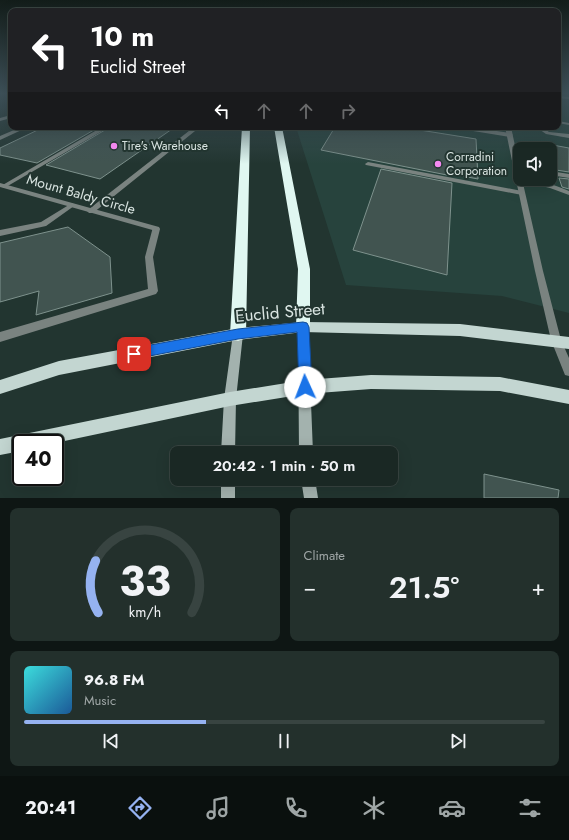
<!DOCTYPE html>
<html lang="en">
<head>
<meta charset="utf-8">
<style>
  :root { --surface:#1a2824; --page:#23302c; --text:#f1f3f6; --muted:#9fa6a6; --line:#384441; --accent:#95b2f1 }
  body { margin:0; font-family:Jost,sans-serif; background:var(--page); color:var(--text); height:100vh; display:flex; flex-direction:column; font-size:15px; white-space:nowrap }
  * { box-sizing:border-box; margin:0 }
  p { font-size:13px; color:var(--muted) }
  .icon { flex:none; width:22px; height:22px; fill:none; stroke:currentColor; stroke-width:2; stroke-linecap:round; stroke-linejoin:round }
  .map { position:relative; height:498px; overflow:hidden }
  .sheet { display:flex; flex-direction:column; gap:10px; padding:10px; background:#0e1614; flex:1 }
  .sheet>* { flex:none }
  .banner { position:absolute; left:8px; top:8px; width:553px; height:122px; border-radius:8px; box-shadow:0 4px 16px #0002,0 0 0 1px var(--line); background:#202124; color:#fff; overflow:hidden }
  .buttons { position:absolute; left:513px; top:142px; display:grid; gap:8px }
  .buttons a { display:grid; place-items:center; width:44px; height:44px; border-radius:8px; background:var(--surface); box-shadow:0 4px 16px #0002,0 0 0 1px var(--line); font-size:20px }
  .speed { position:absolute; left:12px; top:434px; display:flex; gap:8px; font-size:20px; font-weight:700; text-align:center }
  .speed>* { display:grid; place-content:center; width:52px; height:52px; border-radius:50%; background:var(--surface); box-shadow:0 4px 16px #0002,0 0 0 1px var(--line); line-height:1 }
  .speed .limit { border:2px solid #111; border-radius:6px; background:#fff; color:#111 }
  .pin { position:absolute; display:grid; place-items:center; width:34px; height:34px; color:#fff; margin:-17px; border-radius:8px; box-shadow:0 2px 6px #0006 }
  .me { position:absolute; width:44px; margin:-22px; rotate:358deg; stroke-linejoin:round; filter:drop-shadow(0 0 3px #0008) }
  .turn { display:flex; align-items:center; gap:14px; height:84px; padding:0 16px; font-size:18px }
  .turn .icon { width:52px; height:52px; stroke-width:2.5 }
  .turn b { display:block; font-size:28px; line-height:34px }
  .lanes { display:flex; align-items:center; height:38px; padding:0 16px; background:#0003; justify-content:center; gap:20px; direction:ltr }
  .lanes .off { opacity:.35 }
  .big { font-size:30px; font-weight:600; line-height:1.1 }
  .sheet .widget { flex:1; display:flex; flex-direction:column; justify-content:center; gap:6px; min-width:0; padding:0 14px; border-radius:8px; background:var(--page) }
  .sheet .dial { align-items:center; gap:0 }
  .dial svg { height:104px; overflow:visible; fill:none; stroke:var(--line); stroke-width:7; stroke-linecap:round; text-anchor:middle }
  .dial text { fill:var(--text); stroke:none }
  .song { display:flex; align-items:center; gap:12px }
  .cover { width:48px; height:48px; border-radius:6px; background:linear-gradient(135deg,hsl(180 70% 55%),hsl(210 70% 35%)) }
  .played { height:4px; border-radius:2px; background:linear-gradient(90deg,var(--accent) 35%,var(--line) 35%) }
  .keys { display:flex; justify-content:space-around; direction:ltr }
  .heat { display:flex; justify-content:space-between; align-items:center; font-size:22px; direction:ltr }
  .sheet .tiles { flex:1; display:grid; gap:10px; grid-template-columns:1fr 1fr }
  .widget:last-child { grid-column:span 2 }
  .trip { position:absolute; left:170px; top:446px; width:228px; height:40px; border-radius:8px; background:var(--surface); box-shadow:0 4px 16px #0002,0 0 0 1px var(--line); font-weight:600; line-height:40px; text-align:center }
  .dock { display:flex; height:64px; justify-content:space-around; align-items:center; background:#0a100e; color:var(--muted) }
  .dock .icon { width:28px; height:28px }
  .dock .on { color:var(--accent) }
  .dock b { font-size:18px; color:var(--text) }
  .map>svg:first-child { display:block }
  .built { fill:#27433d; fill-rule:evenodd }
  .building { fill:#415450; stroke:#7e928d }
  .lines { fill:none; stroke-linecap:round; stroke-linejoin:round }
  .lane { fill:#7a8380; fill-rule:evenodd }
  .street { fill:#7a8380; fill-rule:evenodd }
  .secondary { fill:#a3b2ae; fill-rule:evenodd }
  .primary { fill:#c3d6d1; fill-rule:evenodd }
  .highway { fill:#e0f7f1; fill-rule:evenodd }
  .route { fill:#1a73e8; stroke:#114b97 }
  .poi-dot { fill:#f489f0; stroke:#223530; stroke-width:1.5 }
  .labels { text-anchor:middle; stroke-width:4; stroke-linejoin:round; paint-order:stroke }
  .far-poi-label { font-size:12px; fill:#dae5e2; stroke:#223530; text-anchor:start }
  .street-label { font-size:14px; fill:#dae5e2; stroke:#223530 }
  .near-street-label { font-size:17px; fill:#dae5e2; stroke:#223530 }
</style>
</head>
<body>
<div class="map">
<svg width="569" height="498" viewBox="0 0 569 498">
  <rect width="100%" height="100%" fill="#223530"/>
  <path class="built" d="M558 94H569V313L502 296 346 285 296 127H558ZM520 149H550V179H520Z"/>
  <path class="building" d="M44 127H99L37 163 0 155V148Z
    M110 127H175L100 179 46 165Z
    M335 127H401L476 139 478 179 452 174V176L321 150Z
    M547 144 569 148V172L556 170 550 154V149H548Z
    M381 169 452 183 447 275 353 250Z
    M559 178 569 179V189L562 187Z
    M68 227 110 257 112 293 36 315 39 291 0 302V243Z
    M484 474 559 490 558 498H484Z"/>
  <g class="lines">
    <path class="lane" d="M558 96 569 97V99L558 98Z
      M11 115V118L0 121V118Z
      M558 121 569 123V125L558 123Z
      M21 127H28L0 140V136Z
      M102 127H109L6 187 4 188 1 186Z
      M194 127H200L93 213H89L87 211 89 209Z
      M458 127H470L510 133 513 135 510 137 461 129Z
      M536 127H542L549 132 569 134V138L546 134Z
      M368 162 522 191 525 193 522 195 366 165 365 164Z
      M550 171 569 174V178L550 175Z
      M519 177 520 179C537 179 553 184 569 191V195L550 188 517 180V178Z
      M72 203 75 205 74 206 46 226 0 236V230L41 222Z
      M153 227H156L160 229 153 257 158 291 156 294 0 342V332L148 289 145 257Z"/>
    <path class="street" d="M505 127H511L520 169V179H522L543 271 561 340 569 358V376L565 375 551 340 535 271Z
      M0 183 159 227 160 229 156 231 0 187Z"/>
    <path class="secondary" d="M303 323 307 324 308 327 313 453H299L298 327 299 324Z
      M238 330 242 331 243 334 236 399 235 453H221L224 399 233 334 234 331Z
      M221 479H235V498H221Z
      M301 479H315L318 498H304Z"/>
    <path class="primary" d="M303 322 460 324 569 337V349L460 336 303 332 238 340 59 375 0 394V380L59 361 238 328Z
      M371 375 500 377 569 390V404L500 391 371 389 305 394 230 406 55 443H21V451L0 455V439L230 392 305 380Z"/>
    <path class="highway" d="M242 127H250L246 334 243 339 238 341 233 339 230 334Z
      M274 127H282L310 269V327L308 332 303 334 298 332 296 327 298 269Z"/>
  </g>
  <linearGradient id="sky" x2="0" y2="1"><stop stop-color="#131d1a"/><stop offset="0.57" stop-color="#3e5159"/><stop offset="1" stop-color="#3e5159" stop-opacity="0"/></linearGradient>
  <rect width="569" height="164" fill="url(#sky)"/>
  <path class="route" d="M303 322 307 323 309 327 312 387 310 392 305 394 301 392 299 387 297 332 238 339 134 359 129 358 128 354 129 350 134 348 238 329Z"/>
  <g class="poi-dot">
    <circle cx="114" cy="146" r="4"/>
    <circle cx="438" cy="164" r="4"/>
  </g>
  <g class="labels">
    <g class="far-poi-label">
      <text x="122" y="150">Tire's Warehouse</text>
      <text x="446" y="161">Corradini<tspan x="446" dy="14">Corporation</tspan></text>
    </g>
    <g class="street-label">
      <text transform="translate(81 194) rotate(16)" y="5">Mount Baldy Circle</text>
    </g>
    <g class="near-street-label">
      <text transform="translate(280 312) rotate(-5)" y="6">Euclid Street</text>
    </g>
  </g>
</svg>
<div class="buttons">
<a><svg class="icon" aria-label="sound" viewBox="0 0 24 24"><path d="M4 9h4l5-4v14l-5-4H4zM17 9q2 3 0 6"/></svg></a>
</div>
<div class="speed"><div class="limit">40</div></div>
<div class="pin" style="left:134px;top:354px;background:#d93025"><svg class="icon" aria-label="arrive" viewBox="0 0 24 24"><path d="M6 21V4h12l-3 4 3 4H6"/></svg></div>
<svg class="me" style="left:305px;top:387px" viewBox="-20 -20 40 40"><circle r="19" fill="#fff"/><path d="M0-13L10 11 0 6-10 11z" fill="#1a73e8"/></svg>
<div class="trip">20:42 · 1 min · 50 m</div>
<div class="banner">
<div class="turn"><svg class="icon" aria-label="left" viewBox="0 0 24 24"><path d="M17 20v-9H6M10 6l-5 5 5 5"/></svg><div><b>10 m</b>Euclid Street</div></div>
<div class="lanes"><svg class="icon" aria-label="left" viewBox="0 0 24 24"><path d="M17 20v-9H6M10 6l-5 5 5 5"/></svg><svg class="icon off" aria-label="ahead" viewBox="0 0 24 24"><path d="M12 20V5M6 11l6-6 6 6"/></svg><svg class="icon off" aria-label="ahead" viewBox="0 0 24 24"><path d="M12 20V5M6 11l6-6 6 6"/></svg><svg class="icon off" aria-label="right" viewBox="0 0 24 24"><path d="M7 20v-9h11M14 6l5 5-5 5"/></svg></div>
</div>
</div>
<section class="sheet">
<div class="tiles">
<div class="widget dial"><svg viewBox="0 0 100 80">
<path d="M14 69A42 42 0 1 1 86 69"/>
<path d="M14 69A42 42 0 0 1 12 29" stroke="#95b2f1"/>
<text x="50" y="56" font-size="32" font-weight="700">33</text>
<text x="50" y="72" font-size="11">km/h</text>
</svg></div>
<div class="widget"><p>Climate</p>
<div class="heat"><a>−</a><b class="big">21.5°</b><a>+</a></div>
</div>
<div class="widget">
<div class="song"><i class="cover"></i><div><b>96.8 FM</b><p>Music</p></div></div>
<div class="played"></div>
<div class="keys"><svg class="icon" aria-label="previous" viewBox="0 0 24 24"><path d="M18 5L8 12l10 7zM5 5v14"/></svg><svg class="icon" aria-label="pause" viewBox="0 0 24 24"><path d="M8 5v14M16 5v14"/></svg><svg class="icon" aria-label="next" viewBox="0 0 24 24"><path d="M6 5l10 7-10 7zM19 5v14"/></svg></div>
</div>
</div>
</section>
<nav class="dock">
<b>20:41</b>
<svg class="icon on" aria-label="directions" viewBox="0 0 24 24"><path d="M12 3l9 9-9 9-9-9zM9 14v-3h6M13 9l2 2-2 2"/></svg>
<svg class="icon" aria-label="music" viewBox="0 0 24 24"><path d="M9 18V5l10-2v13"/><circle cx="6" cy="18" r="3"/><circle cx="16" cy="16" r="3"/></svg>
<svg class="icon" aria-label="phone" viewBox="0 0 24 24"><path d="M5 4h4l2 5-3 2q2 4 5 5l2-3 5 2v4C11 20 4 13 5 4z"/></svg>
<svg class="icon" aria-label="climate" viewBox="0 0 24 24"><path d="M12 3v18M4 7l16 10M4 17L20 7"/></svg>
<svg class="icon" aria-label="car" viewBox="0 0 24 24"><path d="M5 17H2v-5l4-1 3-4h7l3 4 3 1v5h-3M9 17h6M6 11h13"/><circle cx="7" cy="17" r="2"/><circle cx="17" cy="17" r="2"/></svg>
<svg class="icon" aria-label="filters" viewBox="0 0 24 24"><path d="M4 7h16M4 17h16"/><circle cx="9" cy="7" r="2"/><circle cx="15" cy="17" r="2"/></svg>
</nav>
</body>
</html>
